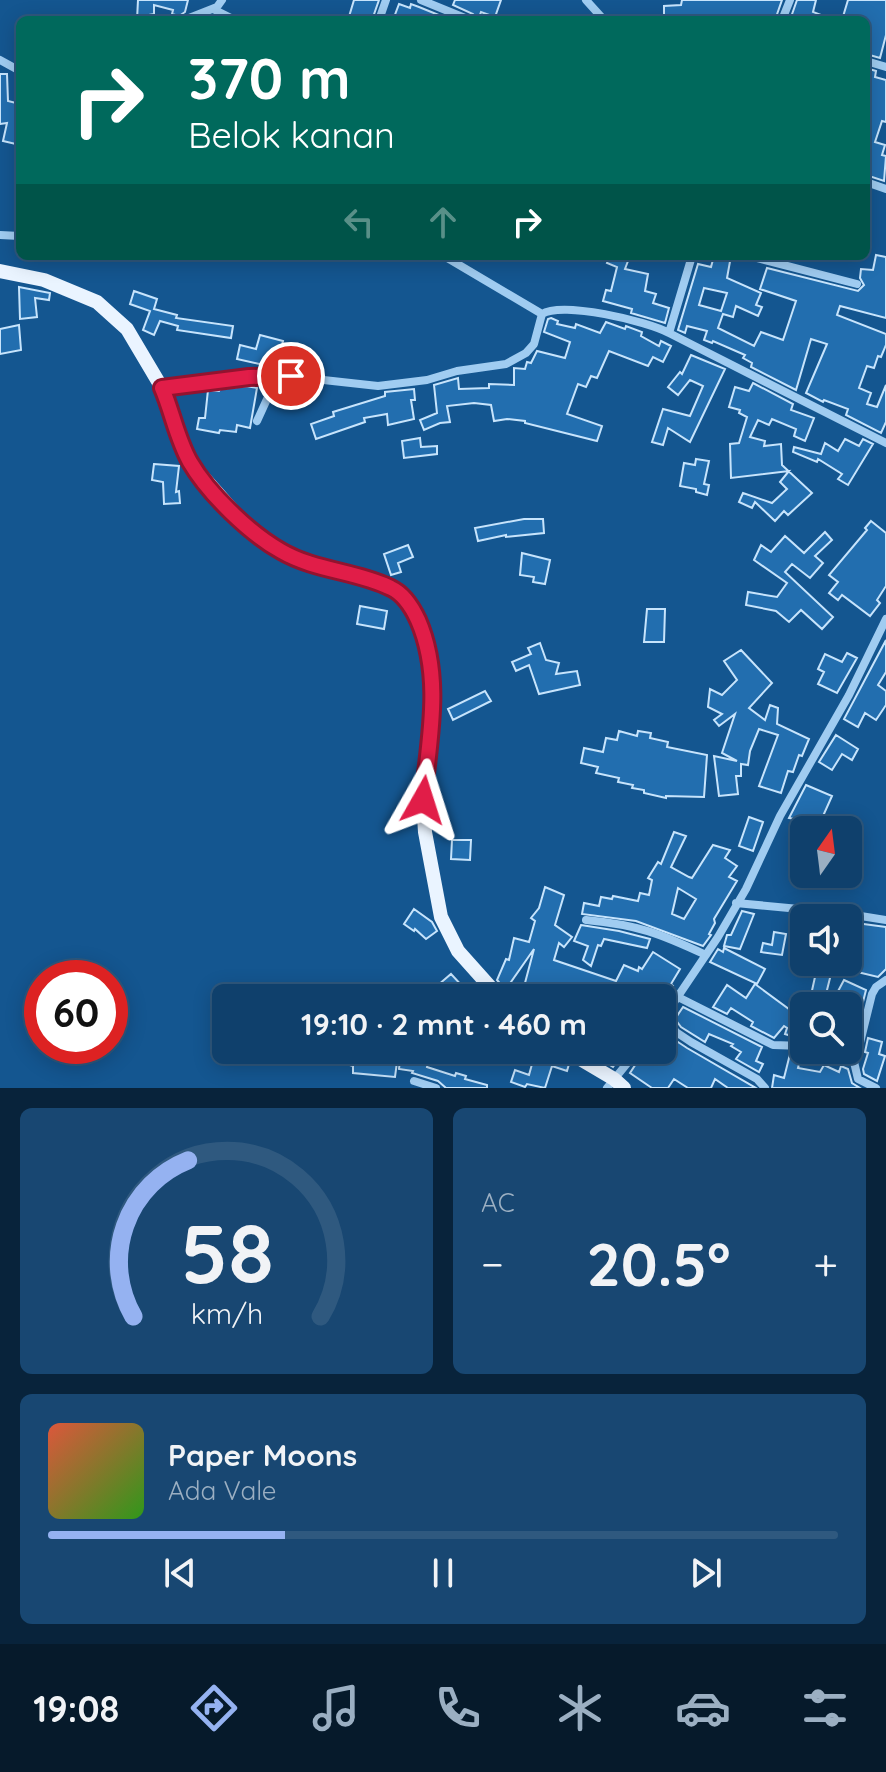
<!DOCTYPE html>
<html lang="id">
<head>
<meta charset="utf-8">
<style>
  :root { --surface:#0f406c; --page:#184772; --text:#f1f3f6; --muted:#9bafc2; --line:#2f597f; --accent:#95b2f1 }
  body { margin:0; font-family:Quicksand,sans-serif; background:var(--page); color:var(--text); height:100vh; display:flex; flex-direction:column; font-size:30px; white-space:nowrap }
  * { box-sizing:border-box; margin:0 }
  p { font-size:26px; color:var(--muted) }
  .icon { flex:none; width:44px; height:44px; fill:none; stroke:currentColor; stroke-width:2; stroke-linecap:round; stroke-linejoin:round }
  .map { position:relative; height:1088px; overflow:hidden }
  .panel { display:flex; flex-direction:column; gap:20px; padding:20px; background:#08233b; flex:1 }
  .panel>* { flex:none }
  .banner { position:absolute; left:16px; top:16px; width:854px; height:244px; border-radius:12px; box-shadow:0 4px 20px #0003,0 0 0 2px var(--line); background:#00695c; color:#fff; overflow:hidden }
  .needle { width:52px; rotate:14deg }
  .fabs { position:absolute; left:790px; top:816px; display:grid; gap:16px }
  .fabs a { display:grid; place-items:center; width:72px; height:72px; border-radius:12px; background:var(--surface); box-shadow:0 4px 20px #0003,0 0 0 2px var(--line); font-size:40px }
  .speed { position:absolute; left:24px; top:960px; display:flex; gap:16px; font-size:40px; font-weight:700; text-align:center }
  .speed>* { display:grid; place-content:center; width:104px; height:104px; border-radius:50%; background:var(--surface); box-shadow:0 4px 20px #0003,0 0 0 2px var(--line); line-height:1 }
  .speed .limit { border:12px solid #d22; background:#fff; color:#111 }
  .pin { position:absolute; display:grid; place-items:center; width:68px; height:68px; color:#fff; margin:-34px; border:4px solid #fff; border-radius:50%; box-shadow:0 2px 8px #0007 }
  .me { position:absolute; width:88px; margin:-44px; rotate:6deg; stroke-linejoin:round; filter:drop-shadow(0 0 6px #0008) }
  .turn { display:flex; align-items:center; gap:28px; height:168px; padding:0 40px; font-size:36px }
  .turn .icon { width:104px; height:104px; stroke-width:2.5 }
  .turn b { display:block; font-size:56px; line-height:68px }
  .lanes { display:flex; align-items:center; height:76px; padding:0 40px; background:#0003; justify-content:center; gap:40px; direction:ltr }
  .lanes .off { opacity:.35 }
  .big { font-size:60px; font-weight:800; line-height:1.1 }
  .panel .tile { flex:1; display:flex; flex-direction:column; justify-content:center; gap:12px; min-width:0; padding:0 28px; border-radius:12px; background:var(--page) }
  .panel .dial { align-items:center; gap:0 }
  .dial svg { height:208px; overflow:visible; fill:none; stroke:var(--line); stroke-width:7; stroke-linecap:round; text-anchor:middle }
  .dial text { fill:var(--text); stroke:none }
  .song { display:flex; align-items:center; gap:24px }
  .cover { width:96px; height:96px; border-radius:12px; background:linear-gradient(135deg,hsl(10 70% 55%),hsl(110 70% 35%)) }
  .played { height:8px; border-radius:4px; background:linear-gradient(90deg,var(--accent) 30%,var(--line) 30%) }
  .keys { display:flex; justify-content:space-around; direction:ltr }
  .heat { display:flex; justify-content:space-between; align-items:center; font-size:44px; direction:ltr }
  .panel .tiles { flex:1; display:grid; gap:20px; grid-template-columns:1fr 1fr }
  .tile:last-child { grid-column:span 2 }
  .trip { position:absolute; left:212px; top:984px; width:464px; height:80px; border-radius:12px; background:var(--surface); box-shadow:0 4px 20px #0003,0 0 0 2px var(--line); font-weight:800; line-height:80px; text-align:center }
  .tab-bar { display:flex; height:128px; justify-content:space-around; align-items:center; background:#061a2b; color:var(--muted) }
  .tab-bar .icon { width:56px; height:56px }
  .tab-bar .current { color:var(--accent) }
  .tab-bar b { font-size:36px; color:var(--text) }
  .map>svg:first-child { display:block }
  .building { fill:#226eaf; stroke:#c7e4fc; stroke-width:2; fill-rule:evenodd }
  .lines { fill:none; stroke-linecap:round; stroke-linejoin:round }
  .minor { stroke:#a0ccf1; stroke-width:8 }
  .primary { stroke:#eaf4ff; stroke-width:14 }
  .route-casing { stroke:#92132f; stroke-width:20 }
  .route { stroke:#e11d48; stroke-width:14 }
</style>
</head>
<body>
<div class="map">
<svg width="886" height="1088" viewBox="0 0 886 1088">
  <rect width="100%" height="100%" fill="#145690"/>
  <path class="building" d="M138 0H188L185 12 179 16 172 14 173 10 154 5V14L148 15V20H137Z
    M354 0H379L372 20H348Z
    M455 0H501L495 17 481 12 478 20 473 14 453 5Z
    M682 0H782L775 20H664V6L681 5Z
    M797 0H816L813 12 834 20H790Z
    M848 0H886V35L880 58 866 54V20H842Z
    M399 4 410 8 411 4 419 7 451 20H393Z
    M866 68 876 71 875 77 886 80V122L882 121 875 142 885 145 882 155 886 156 884 181 866 175Z
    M0 74H7L8 101 20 104V145L3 141 7 123 0 124Z
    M876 255 886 257V318L840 306 837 315 886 334V345L881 357 878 356 874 368 867 366 859 388 871 393 867 404 877 407 886 385V422L881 433 846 415 848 409 824 400 823 402 806 393 827 344 811 339 796 390 751 367 752 363 743 358 745 355 713 341 712 343 704 340 707 331 687 326 685 333 678 330 698 264 711 267 714 256H731L727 278 761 293 756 305 762 307 758 316 736 306 733 317 723 314 718 328 754 346 761 332 783 340 796 301 760 289 767 268 858 291 864 285 860 278 861 269 873 270ZM704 288 727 293 721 311 699 305Z
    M610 256 628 261 625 269 648 274 645 291 656 294 653 303 669 308 665 323 631 313 632 309 603 301 606 290 611 291 617 267 607 263Z
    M19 287 50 293 49 300 35 298 37 317 20 319Z
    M134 291 157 299 154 309 177 315 176 318 233 326 231 338 177 330 178 326 160 321 154 335 143 330 150 311 130 304Z
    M551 318 558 321 557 324 575 328 576 324 600 333 606 322 625 329 626 326 642 332 641 336 659 346 661 341 671 346 663 362 653 357 648 366 609 351 597 378 591 376 586 387 578 384 567 414 602 426 597 441 525 423V421L507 419 494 421 491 405 474 403 447 406 450 422 440 423 424 430 420 420 437 413 434 385 458 378 459 389 489 388V384L514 385V368L525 369 527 362 531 363 537 351 565 358 570 342 544 332 548 319Z
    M19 325 21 350 0 354V329Z
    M260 335 283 341 278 362 288 364 287 369H267L268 366 237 359 240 345 256 349Z
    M691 355 725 369 690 442 668 428 663 445 652 442 663 409 690 416 703 386 690 380 678 395 668 387 680 372 682 374Z
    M753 383 793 404 791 410 814 418 805 441 794 436 796 429 772 419 769 425 758 420 750 437 765 441 764 446 781 444 782 465 812 493 788 515 784 511 775 521 755 502 752 508 739 502 743 493 772 503 787 489 780 482 789 471 731 478 730 444 739 443 747 417 739 413 740 410 729 407 735 387 749 391Z
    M246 386 257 388 250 428 237 425 236 432 220 430 219 433 197 429 199 418H205L208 390 219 391 220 389Z
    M414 389 415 400H411L414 419 388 425 387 414 364 418 365 422 316 439 311 424 334 416 333 412 385 396V392Z
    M420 438 421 447 437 446V454L404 458 402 441Z
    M845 439 859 446 863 439 873 444 848 485 838 479 842 474 818 459 817 462 793 452 794 447 821 454 825 443 838 451Z
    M696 459 709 461 704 484 709 485 707 495 696 492V489L680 486 684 463 695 465Z
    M154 464 179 466 176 492 179 491 180 503 164 504 163 482 152 480Z
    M524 519H543L544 533 506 537V535L478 541 475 528Z
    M871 521 886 533V586L877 600 880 603 870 616 842 595 838 600 829 593 838 582 829 575 867 530 865 528Z
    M825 532 832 540 815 556 823 563 810 578 792 564 785 572 833 617 822 629 801 610 789 622 776 611 746 605 748 592 777 597 787 583 754 560 761 545 771 552 785 536 804 553Z
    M408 545 413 557 398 563 401 572 391 575 384 554Z
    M522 553 550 560 545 584 533 582 534 577 520 575Z
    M360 606 387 611 384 629 357 624Z
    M647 609H665L664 642H644Z
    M886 640V672L878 685 886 691V705L876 720 865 713 858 727 844 719Z
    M540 643 546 660 559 663 556 674 577 671 580 685 539 694 529 665 516 671 512 662 531 654 528 648Z
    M741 650 772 683 749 708 765 720 770 705 778 708 777 724 809 739 802 756 799 755 793 772 788 771 781 793 759 786 778 735 759 729 750 751 748 765 741 764V776H736L738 794 719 796 714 756 737 761 722 753 735 714 719 726 714 720 722 714 708 707 710 689 722 695 737 680 724 661Z
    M847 653 857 658 837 693 818 684 824 672 818 669 825 654 842 662Z
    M485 691 491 701 453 720 448 709Z
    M619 731 637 736 638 731 651 733 650 738 668 742 667 747 707 755 704 797 666 796V798L644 793V790L632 788 633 785 618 782 619 778 596 773 598 767 581 763 584 748 603 752 606 738 617 740Z
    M836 735 858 749 852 760 842 754 832 770 819 762Z
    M806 785 832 796 823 816H826L822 830 807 826 804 834 792 831 795 819 789 818Z
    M749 817 763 822 753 851 739 846Z
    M674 832 686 836 671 867 689 877 692 878 713 845 730 850 725 858 737 866 729 877 737 881 714 919 715 923 709 934 711 935 703 946 636 921 582 914 584 903 599 906 601 897 612 899 613 896 638 901 640 893 649 895 652 880 648 878 658 862 661 864ZM678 888 696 899 684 919 672 914Z
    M452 840H471L470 860 451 859Z
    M545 887 564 895 555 925 572 937 564 947 559 943 554 960 616 981 624 965 638 971 639 967 642 969 653 952 680 969 671 984 673 986 667 998H643L645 995 630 988 626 998H616L605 993 603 998H600L586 992 584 998H521L534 949 506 989 504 988 497 980 506 959 509 960 514 938 529 942 535 921 531 918 539 908Z
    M414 909 432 922 437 931 426 939 415 929 414 931 404 924Z
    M742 911 754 914 740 949 724 946 727 935H731Z
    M856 923 886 927V969L878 977 849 970 851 966 848 965V944L851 945Z
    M581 925 619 931 650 939 647 948 604 939 601 946 598 945 591 966 583 960 588 946 574 941Z
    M774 932 786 934 782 955 761 952 763 943 772 945Z
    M724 948 765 969 757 984 710 962 718 949 723 952Z
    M817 968 831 974 825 998 811 995Z
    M451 974 466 990 462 993 466 998H449L438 985Z
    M844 980 866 990 851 1049 848 1048V1006H843L846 1001 836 995Z
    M755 984 793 1012 795 1004 804 1007V1022L798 1038 785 1034 787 1028 784 1026 774 1038 751 1026 753 1022 731 1008 727 1014 713 1007 727 985 746 998Z
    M683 1007 762 1047 756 1061 763 1064 759 1072 736 1059 741 1052 731 1046 733 1044 709 1034 705 1042 681 1027 675 1019Z
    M663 1027 672 1038 687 1048 756 1088H728L715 1079 711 1088H688L674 1079 668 1088H652L630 1073 645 1050H662Z
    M868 1038 882 1042 879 1054 885 1056 877 1081 864 1074 863 1069 868 1053 865 1052Z
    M344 1050H384L382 1060 397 1062 395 1077 353 1073V1066L340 1062Z
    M536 1050 553 1054 552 1057 569 1064 567 1071 552 1066 545 1088 527 1084 525 1087 511 1082 515 1070 529 1075Z
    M585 1050H606L614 1054 616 1050H625L613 1067Z
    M401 1052 429 1059 427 1067 455 1076 456 1073 466 1076 465 1079 487 1085V1088H446L438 1081 412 1073 413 1071 399 1069Z
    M790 1054 801 1057 798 1068 820 1072 824 1065 839 1072 841 1066 848 1069 852 1083 860 1088H772L774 1075 784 1078Z"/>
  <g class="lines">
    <path class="minor" d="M421 0 470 20
      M586 0 604 20
      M213 9 235 20
      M184 20 217 7 222 0
      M379 20 386 0
      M782 20 790 0
      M0 60 20 71
      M866 61 886 67
      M866 182 886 189
      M0 235 20 236
      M172 256H236
      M444 256 542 314
      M749 256 857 284
      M669 333 886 443
      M162 388 278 375 378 386 427 380 457 371 506 364 526 353 534 344 542 314C562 301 647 321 669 333L692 256
      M257 421 278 375
      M736 903 842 913 886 920
      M586 920C638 925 659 933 706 955
      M676 996 773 1045 804 1046
      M664 1016 676 1032 691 1042 757 1079 765 1088
      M662 1020 718 937 746 889 780 816 849 695 886 619
      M823 1050 849 1062 856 1059 872 994 876 987 886 980
      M854 1062 858 1079 876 1088
      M414 1081 436 1088
      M607 1088 638 1050"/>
    <path class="primary" d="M0 271 44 280 97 302 127 329 162 388 189 461 243 522 267 542 303 560 390 587 405 598 428 643 432 664 433 700 423 800 425 832 441 917 458 951 500 998
      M565 1050 614 1079 624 1088"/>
  </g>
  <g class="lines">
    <defs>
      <path id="route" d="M291 376 249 377 162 388C172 411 177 439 190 462 208 493 249 533 281 551 315 571 357 571 391 588 404 594 412 607 418 620 443 677 429 740 423 800"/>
    </defs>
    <use href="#route" class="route-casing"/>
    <use href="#route" class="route"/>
  </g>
</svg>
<div class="fabs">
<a><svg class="needle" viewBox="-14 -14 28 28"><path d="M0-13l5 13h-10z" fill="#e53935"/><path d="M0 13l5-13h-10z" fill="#9bafc2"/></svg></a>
<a><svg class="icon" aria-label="sound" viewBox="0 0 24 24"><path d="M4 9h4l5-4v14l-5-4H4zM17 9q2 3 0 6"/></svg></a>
<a><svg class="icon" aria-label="search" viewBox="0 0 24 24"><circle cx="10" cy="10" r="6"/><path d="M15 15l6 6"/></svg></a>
</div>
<div class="speed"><div class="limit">60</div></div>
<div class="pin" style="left:291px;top:376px;background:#d93025"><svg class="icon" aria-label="arrive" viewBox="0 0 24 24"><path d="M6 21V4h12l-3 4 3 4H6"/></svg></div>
<svg class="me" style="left:423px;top:800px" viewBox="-20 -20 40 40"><path d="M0-17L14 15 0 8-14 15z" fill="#e11d48" stroke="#fff" stroke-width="4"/></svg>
<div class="trip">19:10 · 2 mnt · 460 m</div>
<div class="banner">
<div class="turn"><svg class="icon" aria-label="right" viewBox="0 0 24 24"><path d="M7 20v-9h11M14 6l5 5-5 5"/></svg><div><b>370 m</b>Belok kanan</div></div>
<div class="lanes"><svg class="icon off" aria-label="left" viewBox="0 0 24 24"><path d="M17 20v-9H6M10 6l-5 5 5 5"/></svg><svg class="icon off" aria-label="ahead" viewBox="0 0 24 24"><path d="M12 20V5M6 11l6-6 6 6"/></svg><svg class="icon" aria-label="right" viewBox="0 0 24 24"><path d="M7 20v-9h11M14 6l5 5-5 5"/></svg></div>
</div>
</div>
<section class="panel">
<div class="tiles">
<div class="tile dial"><svg viewBox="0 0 100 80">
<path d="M14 69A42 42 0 1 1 86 69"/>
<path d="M14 69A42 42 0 0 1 35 9" stroke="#95b2f1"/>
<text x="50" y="56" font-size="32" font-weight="700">58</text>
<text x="50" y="72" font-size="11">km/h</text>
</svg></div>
<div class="tile"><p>AC</p>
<div class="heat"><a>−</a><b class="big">20.5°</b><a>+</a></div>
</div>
<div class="tile">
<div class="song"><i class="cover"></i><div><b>Paper Moons</b><p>Ada Vale</p></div></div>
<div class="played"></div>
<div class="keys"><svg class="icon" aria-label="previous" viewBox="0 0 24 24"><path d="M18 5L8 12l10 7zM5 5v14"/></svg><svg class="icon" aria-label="pause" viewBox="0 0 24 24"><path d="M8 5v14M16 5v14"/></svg><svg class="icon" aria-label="next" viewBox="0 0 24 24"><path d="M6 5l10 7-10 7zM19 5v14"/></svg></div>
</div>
</div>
</section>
<nav class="tab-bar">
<b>19:08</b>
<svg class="icon current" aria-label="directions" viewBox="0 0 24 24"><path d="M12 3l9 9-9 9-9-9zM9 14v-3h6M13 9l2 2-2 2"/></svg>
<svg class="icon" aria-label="music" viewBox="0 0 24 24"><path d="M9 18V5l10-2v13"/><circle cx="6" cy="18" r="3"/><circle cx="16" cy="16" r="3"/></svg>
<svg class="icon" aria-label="phone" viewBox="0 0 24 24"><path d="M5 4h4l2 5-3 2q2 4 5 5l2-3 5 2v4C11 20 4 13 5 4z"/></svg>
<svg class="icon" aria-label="climate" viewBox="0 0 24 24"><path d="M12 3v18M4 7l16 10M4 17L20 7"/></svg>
<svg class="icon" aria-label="car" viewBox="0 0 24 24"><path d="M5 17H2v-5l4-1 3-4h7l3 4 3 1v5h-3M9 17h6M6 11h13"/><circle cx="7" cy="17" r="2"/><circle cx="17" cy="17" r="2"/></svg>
<svg class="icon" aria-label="filters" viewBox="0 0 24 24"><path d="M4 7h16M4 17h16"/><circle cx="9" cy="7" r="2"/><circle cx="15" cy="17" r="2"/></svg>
</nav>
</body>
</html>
